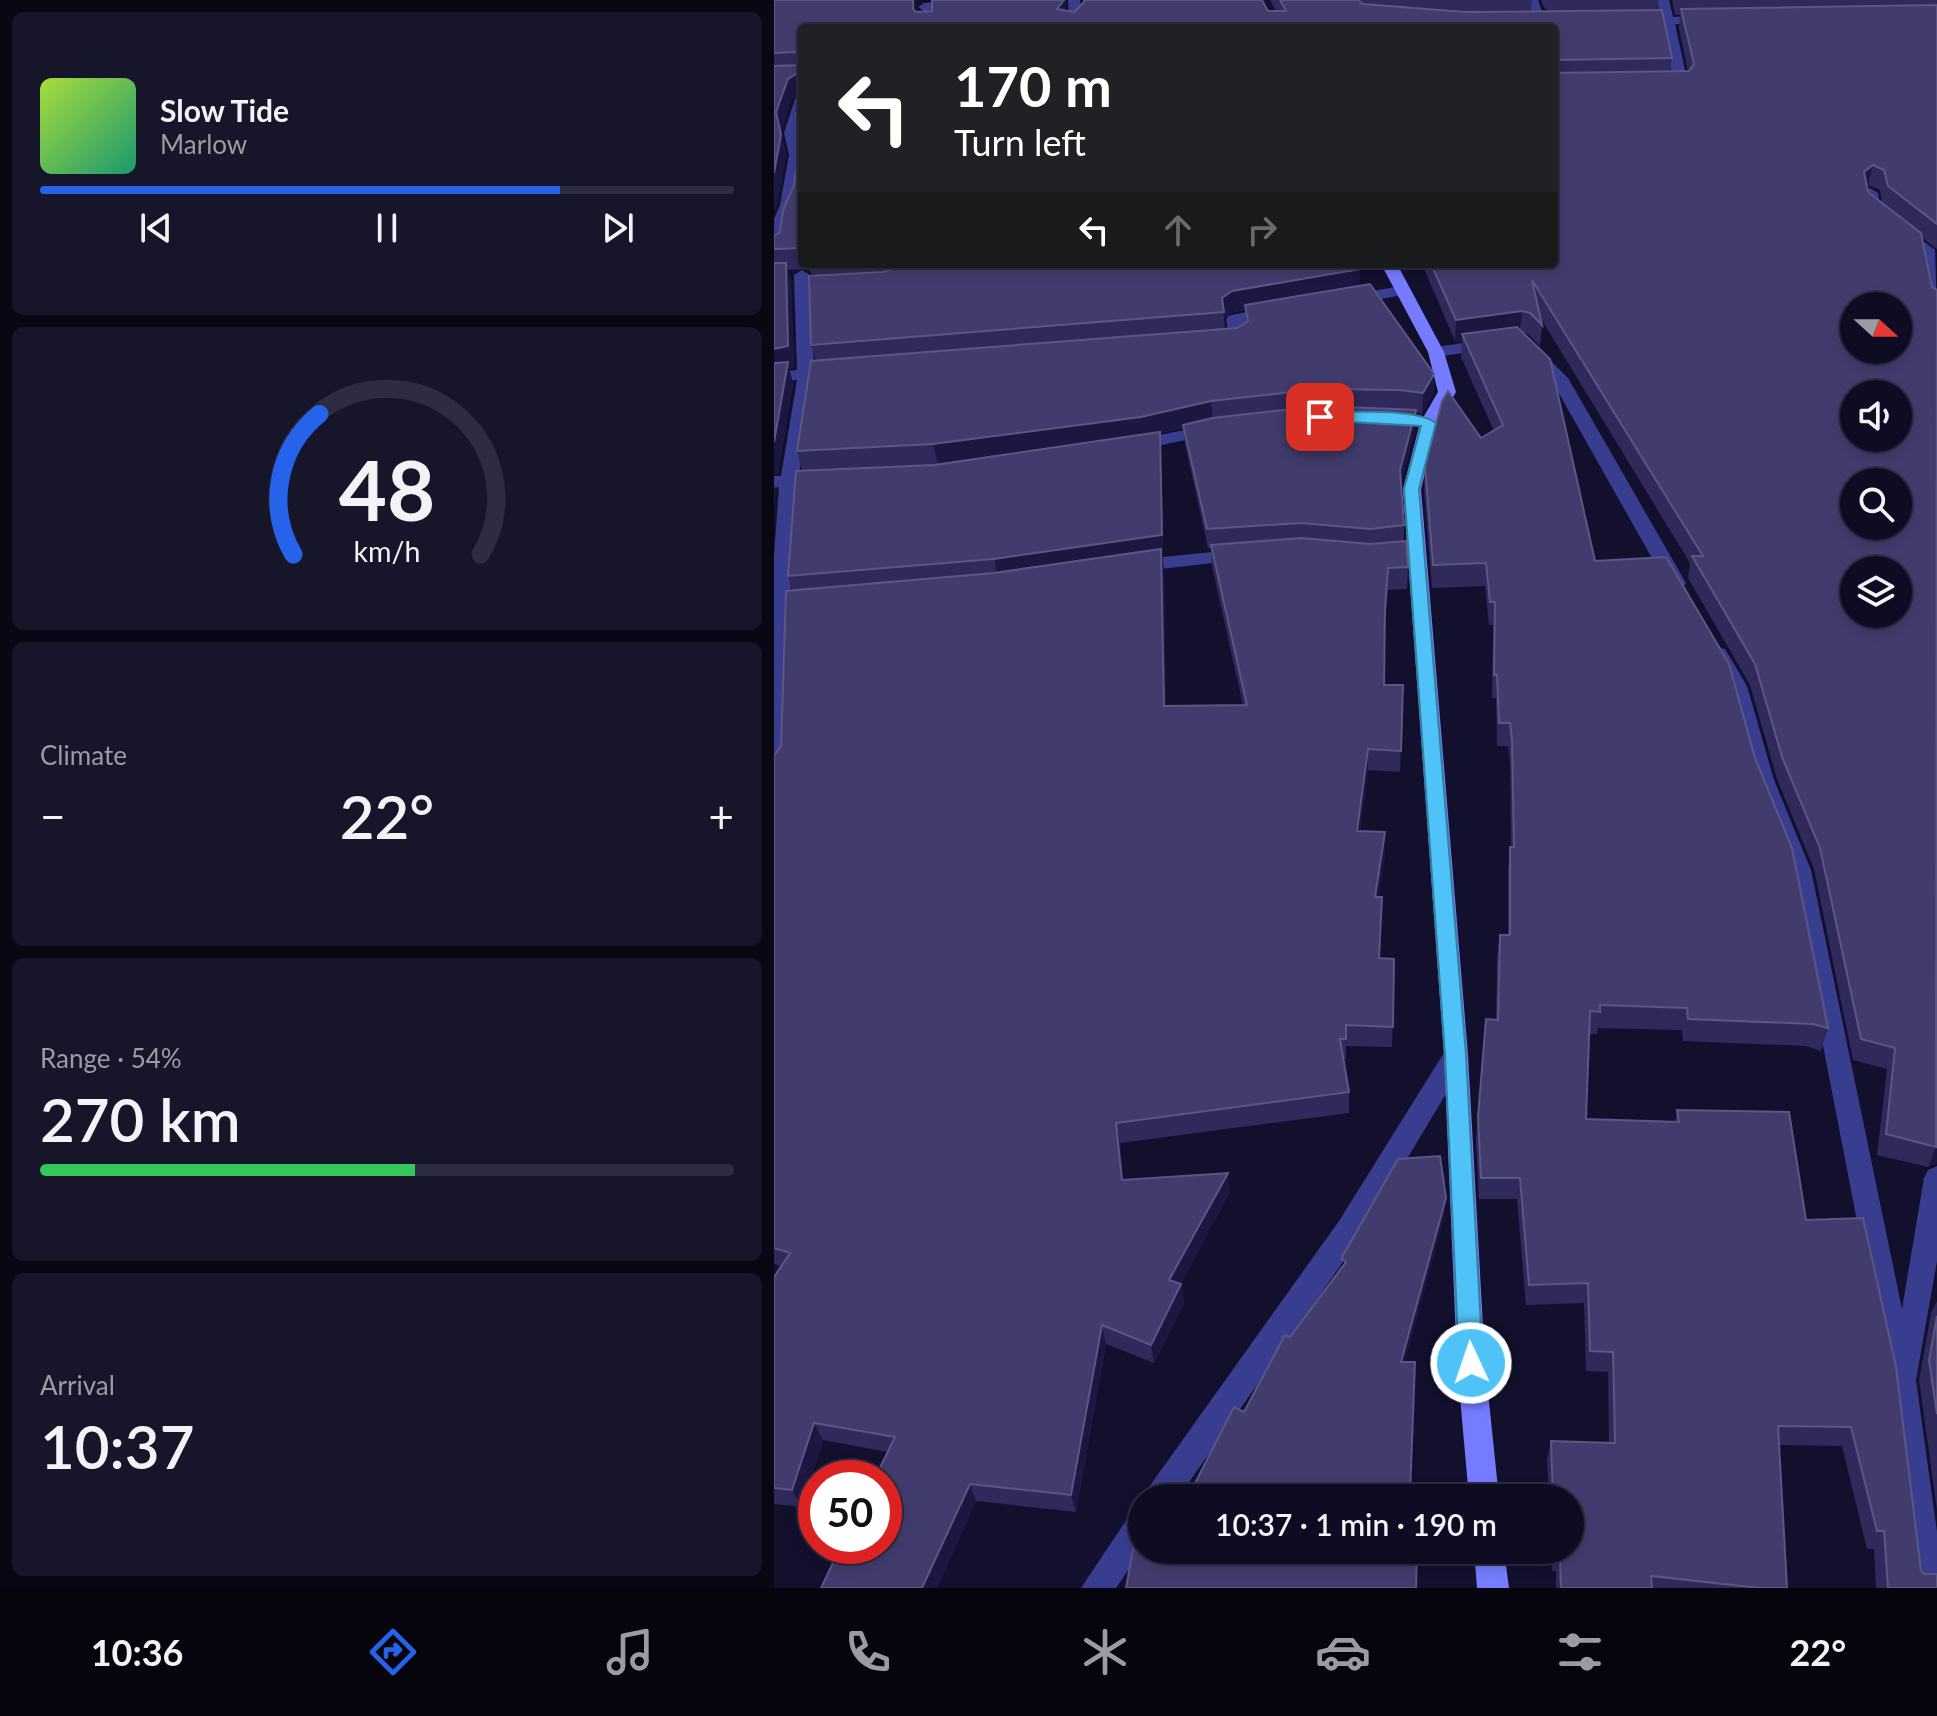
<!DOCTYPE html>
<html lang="en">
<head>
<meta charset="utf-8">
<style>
  :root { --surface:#0e0c22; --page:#17152a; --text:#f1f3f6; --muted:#9b9ba5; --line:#2e2c40; --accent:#2563eb }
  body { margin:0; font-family:Lato,sans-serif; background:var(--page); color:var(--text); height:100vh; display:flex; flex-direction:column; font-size:30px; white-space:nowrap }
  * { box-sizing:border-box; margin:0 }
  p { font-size:26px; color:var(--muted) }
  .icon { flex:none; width:44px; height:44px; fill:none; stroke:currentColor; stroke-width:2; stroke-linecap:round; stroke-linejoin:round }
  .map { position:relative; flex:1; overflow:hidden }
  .panel { display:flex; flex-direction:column; gap:12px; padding:12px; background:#080713; width:774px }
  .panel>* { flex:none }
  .hud { position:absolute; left:24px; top:24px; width:760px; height:244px; border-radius:8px; box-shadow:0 4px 12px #0003,0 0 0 2px var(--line); background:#202124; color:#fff; overflow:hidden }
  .needle { width:52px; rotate:111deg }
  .buttons { position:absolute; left:1066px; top:292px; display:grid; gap:16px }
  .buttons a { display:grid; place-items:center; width:72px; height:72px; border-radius:50%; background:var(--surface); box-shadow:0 4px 12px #0003,0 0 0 2px var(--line); font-size:40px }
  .speed { position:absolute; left:24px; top:1460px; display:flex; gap:16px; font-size:40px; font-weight:700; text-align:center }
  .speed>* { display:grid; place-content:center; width:104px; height:104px; border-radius:50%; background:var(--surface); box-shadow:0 4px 12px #0003,0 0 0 2px var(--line); line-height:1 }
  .speed .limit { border:12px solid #d22; background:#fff; color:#111 }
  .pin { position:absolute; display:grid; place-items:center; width:68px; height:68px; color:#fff; margin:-34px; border-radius:16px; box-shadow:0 4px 12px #0006 }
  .me { position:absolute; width:88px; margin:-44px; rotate:357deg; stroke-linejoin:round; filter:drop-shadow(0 0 6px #0008) }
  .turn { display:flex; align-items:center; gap:28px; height:168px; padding:0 24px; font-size:36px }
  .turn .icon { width:104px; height:104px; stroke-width:2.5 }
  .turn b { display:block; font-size:56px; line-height:68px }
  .lanes { display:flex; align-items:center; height:76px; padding:0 24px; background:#0003; justify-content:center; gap:40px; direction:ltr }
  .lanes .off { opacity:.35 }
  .big { font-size:60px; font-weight:600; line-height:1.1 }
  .panel .tile { flex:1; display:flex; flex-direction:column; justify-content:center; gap:12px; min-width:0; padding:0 28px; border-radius:12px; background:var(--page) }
  .panel .dial { align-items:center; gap:0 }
  .dial svg { height:208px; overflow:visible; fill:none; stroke:var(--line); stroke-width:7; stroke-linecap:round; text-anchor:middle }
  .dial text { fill:var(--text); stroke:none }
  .song { display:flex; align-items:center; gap:24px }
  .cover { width:96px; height:96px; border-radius:12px; background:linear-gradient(135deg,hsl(80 70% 55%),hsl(160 70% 35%)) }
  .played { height:8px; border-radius:4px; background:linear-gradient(90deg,var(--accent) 75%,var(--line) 75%) }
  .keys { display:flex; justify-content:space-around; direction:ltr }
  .heat { display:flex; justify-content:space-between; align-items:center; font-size:44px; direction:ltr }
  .charge { height:12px; border-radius:6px; background:linear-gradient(90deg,#34c759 54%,var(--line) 0) }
  .trip { position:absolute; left:354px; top:1484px; width:456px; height:80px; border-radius:40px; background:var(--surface); box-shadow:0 4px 12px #0003,0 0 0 2px var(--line); font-weight:600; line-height:80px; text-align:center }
  .menu { display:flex; height:128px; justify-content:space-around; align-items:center; background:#06050e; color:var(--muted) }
  .menu .icon { width:56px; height:56px }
  .menu .current { color:var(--accent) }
  .menu b { font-size:36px; color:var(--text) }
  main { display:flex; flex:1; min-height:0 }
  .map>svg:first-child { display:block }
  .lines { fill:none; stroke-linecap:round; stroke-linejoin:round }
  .minor { fill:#393d8f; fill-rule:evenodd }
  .tertiary { fill:#393d8f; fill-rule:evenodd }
  .secondary { fill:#757cff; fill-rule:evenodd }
  .wall { fill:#2f295c; fill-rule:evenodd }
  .shaded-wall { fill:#1c1742 }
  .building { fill:#423c6e; stroke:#5b5684; stroke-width:2; fill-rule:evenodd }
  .route { fill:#4fc3f7; stroke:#337fa1; stroke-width:2 }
</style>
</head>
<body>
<main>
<section class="panel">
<div class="tile">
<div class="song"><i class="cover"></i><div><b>Slow Tide</b><p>Marlow</p></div></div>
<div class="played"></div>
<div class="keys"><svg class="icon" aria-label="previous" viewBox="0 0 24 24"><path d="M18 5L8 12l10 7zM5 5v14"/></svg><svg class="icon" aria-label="pause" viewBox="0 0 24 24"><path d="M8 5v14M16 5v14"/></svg><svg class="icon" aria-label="next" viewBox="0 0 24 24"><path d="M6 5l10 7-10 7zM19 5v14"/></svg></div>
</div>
<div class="tile dial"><svg viewBox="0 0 100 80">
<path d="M14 69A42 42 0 1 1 86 69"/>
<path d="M14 69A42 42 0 0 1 24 15" stroke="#2563eb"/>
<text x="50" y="56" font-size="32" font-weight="700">48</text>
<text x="50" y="72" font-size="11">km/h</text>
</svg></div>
<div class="tile"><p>Climate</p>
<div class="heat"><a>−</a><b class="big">22°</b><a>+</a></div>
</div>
<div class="tile"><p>Range · 54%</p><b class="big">270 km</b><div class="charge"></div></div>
<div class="tile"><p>Arrival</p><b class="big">10:37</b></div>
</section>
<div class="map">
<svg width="1163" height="1588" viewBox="0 0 1163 1588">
  <rect width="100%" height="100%" fill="#13102e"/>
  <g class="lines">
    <path class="minor" d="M188 0 193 1V7L150 11 144 7 150 3Z
      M294 0H306L309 21 302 28H288L295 20Z
      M752 0H764L767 9 783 24 781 27H771L756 13Z
      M883 0H895L899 17 936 16 943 20 936 24H901L914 84 912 87 890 88 883 84 899 80 888 25H862L855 21 862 17H886Z
      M28 95V121L24 133 28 164 22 205 11 230 8 252 0 257V219L6 205 15 155 10 133 21 99Z
      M1096 188 1104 193 1106 208 1161 250 1163 312 1155 307 1145 252 1091 210 1088 193Z
      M28 270 36 275 40 368 66 366 75 371 66 376 40 379 25 475 51 474 60 480 51 486 24 487 16 597 39 595 49 602 39 609 16 610 11 768 8 774 0 776V556L5 487 0 488V476H7L23 380 0 382V372L23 370 20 275Z
      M627 286 633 288V294L577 305 569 300 577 295Z
      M500 306 506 308 508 311 506 314 469 323 472 340 470 344 447 346 439 341 441 337 455 336 452 320 454 316Z
      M716 339 724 344 722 348 662 357 654 352 662 347Z
      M758 347 764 348 794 378 912 583 909 588H895L892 583 778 381 750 352Z
      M439 424 448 429 445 433 359 451 350 446 353 442Z
      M468 549 475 551 478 555 475 559 359 572 349 566 359 560Z
      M944 647 951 649 973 686 1000 780 1037 870 1128 1309 1150 1178 1154 1170 1163 1166V1261L1142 1380 1163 1532V1588H1139L1115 1386 1015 870 978 780 953 686 934 654Z"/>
    <path class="tertiary" d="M682 1045 691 1048 694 1055 691 1062 585 1239 404 1498H371L375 1487 565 1221 673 1048Z
      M368 1509V1550L342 1588H307L357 1513Z"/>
    <path class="secondary" d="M607 264H623L670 352 682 392 664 423 647 489 694 1055 711 1363 725 1498H695L683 1363 670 1055 629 489 646 423 664 392 654 352Z
      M700 1550H730L735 1588H703Z"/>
  </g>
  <path class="wall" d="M0 0H142V12L158 11V0H292V11L300 12 502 11 496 0H758L757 11H774L770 7 767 0H884L883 10 898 58 896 71H914L905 28 906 15H901L898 0H1163V249L1148 238 1158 287 1163 290V1163L1154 1167 1103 1155 1113 1069 1079 1060 1040 869 1003 779 976 685 914 578 916 563 766 317 768 325 766 346 754 334 749 333 821 561 1054 1028 1047 1051 1032 1046 909 1041 908 1030 824 1028 823 1034H815L812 1119 901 1122 903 1110 1032 1220 1147 1571 1163 1588H1102L1100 1549H1093L1068 1446 1005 1445 1013 1588H782V1571H778L777 1550H796V1498H775L773 1460 777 1441 835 1443 834 1372 812 1371 810 1303 752 1305 743 1199H705L702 1139 712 1019 722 1020 723 957 726 935H734V870L737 847 736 763 734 746H723L722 698H718L719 625H715L711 586 658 588 650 489 651 466 720 431 687 357 688 340 681 341 648 264H780V28H28V264H582L586 286 660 374 659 394 648 414 642 413 641 429 627 484 630 525V541L634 567 633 589 614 590 611 630 610 685H629L626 772 594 770 586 831 611 832V854L604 897 606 958 620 959 618 1047 572 1046V1059H570L575 1092V1113L346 1143 349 1180 456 1192 407 1283 410 1303 380 1363 332 1344 302 1512 202 1501 163 1588H47L114 1452 49 1440 28 1507 0 1504V1277L7 1266 0 1264V756L7 746 18 591 14 576 28 471 23 451 42 361 37 345 39 276 34 269 14 270 17 283 20 367 15 368 19 383 4 473 0 475V236L6 232 20 185 26 145V94L18 98 7 132 12 155 3 204 0 211ZM1094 185 1106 190 1108 203 1094 192 1093 187ZM472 310V322L463 328 451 329 450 318 459 312ZM409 428 411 444 434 548H437L438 566 469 705 392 706 390 570 388 552H389L387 449 386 433Z
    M1163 1301V1510L1145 1380 1157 1313Z"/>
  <path class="shaded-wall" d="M139 0H142V28L139 9Z
    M290 0H292V19L283 9Z
    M24 73 28 92 18 98 7 132 12 155 3 204 0 211 2 112 14 79Z
    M1099 165 1094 185 1085 192 1090 172Z
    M12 263 17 283 20 367 15 368 19 383 4 473 0 475V349Z
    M108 264H173L110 277Z
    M586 269V290L459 312 450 318 448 298 458 291Z
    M748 311 746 332 688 334V340L681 341 682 320Z
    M660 374 659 394 648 414 649 393Z
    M437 401 439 421 386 433 387 449 389 552H388L390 570 392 728 224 577 220 559 164 465 159 444Z
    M642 410 641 429 626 489V470Z
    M0 485 2 491 0 514Z
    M594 749V770L583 852V831Z
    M611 832V854L600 918 601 897Z
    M342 1123 346 1143 352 1200 348 1180Z
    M1163 1147V1163L1154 1167 1162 1147Z
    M454 1173 456 1192 398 1300 395 1280Z
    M672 1198 670 1219 626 1381 627 1362Z
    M407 1284 410 1303 380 1363 377 1345Z
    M328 1325 332 1344 302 1512 297 1495Z
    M40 1423 49 1440 28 1507 18 1490Z
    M196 1484 202 1501 163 1588H148Z"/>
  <path class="building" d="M0 0H139V9L142 12 158 11V0H290L283 9 300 12 310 2V0H488L494 11H512L506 0H584L589 4 691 12 888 10 898 58 782 60 780 61V28H28V248L0 249V236L6 232 9 210 20 185 26 145 22 114 26 101 24 73 14 79 2 112 7 135 0 173V66L26 65 27 55 23 52 0 53Z
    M1163 5V224L1114 186 1110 170 1099 165 1090 172 1094 192 1147 233 1158 287 1163 290 1162 1147 1112 1134 1121 1048 1087 1039 1046 848 1008 757 981 664 918 556H929L758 280 768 325 756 313 748 311 682 320 657 264H780V73L915 71 920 64 907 9ZM1080 306H1124V350H1080ZM1080 394H1124V438H1080ZM1080 482H1124V526H1080ZM1080 570H1124V614H1080Z
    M0 263H12L14 346 0 349Z
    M138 264H582L586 269 458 291 448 298 450 312 37 345 35 276 108 272Z
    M596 284 660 374 649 393 626 390 545 389 437 401 367 417 159 444 23 451 37 361 463 328 474 321 471 305Z
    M743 327 776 359 821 561 892 557 955 664 981 758 1018 848 1054 1028 1039 1024 914 1019 913 1008 826 1005V1012L816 1011 812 1119 905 1122 903 1110 1015 1112 1032 1220 1089 1218 1122 1367 1147 1571 1150 1574H1163V1588H1114L1110 1531H1103L1077 1427 1004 1426 1013 1588H985L877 1576 878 1588H787L786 1554H782V1550H796V1498H779L777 1441 841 1443 839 1352 816 1351 814 1283 755 1285 746 1178H707L704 1117 712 1019 724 1020 726 935H736V847H740L738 740 736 723H725L723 675H720L721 602H716L712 563 659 565 651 466 668 401 674 391 707 438 729 425 688 334Z
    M14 362 0 442V363Z
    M546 406 642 410 626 470 630 525 596 529 527 523 433 529 409 425 438 418Z
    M386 432 388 535 220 559 14 576 22 471 160 465Z
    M527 538 596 544 632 541 634 567 614 568 611 608 610 685H629L627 751 594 749 583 831 611 832 601 897H608L605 958 620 959 619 1027 572 1025V1039H566L575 1092 342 1123 348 1180 454 1173 395 1280 407 1284 377 1345 328 1325 297 1495 196 1484 148 1588H47L67 1546H110V1478H101L121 1437 40 1423 18 1490 0 1488V1277L16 1253 0 1248V756L7 746 12 591 220 573 387 549 390 706 473 705 437 545Z
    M666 1156 672 1198 627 1362H641L636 1494 645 1495V1498H403L409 1487 417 1491 460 1407 470 1412 511 1335 516 1337 572 1262 567 1259 624 1159Z
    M1163 1316V1414L1155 1360Z
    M359 1549 376 1550H643L642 1588H352Z"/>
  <path class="route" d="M546 412C573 413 642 407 662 423L645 489 692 1055 709 1363 706 1371 697 1374 689 1371 685 1363 671 1055 630 489 647 426 541 420V414Z"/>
</svg>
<div class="buttons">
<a><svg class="needle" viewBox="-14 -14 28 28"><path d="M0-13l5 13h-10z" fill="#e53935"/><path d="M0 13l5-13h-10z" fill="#9b9ba5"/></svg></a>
<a><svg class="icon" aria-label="sound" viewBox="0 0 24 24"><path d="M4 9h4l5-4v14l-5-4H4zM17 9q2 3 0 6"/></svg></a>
<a><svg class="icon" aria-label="search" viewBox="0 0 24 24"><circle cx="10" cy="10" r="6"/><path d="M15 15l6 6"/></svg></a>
<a><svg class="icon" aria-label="layers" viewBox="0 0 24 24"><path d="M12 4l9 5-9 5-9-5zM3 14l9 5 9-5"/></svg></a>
</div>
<div class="speed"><div class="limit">50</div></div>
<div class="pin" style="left:546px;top:417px;background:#d93025"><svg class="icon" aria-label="arrive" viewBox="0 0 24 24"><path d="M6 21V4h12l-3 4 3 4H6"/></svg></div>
<svg class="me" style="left:697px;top:1363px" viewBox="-20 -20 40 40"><circle r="17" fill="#4fc3f7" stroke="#fff" stroke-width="3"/><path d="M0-11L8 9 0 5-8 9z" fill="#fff"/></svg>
<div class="trip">10:37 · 1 min · 190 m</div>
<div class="hud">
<div class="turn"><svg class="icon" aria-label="left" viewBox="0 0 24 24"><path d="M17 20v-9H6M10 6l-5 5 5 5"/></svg><div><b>170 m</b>Turn left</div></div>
<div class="lanes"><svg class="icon" aria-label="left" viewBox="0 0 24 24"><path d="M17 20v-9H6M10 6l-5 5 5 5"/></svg><svg class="icon off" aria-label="ahead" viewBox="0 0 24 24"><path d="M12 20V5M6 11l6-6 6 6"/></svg><svg class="icon off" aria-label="right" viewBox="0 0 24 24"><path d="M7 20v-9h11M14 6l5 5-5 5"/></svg></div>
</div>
</div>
</main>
<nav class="menu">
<b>10:36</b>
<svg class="icon current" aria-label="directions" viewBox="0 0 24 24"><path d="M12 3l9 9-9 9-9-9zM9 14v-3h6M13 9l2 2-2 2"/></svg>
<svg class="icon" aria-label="music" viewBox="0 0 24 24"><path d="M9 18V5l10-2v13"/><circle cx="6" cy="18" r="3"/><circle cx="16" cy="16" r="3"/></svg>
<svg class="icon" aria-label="phone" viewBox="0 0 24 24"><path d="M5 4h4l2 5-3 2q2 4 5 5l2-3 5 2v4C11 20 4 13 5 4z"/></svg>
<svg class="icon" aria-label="climate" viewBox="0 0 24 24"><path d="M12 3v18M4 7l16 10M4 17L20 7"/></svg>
<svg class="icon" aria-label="car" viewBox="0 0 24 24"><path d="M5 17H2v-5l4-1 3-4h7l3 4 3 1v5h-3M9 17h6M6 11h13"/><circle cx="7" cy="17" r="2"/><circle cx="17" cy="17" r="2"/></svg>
<svg class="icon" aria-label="filters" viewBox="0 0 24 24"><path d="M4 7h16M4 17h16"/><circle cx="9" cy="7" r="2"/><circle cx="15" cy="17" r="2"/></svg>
<b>22°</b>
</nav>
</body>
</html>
